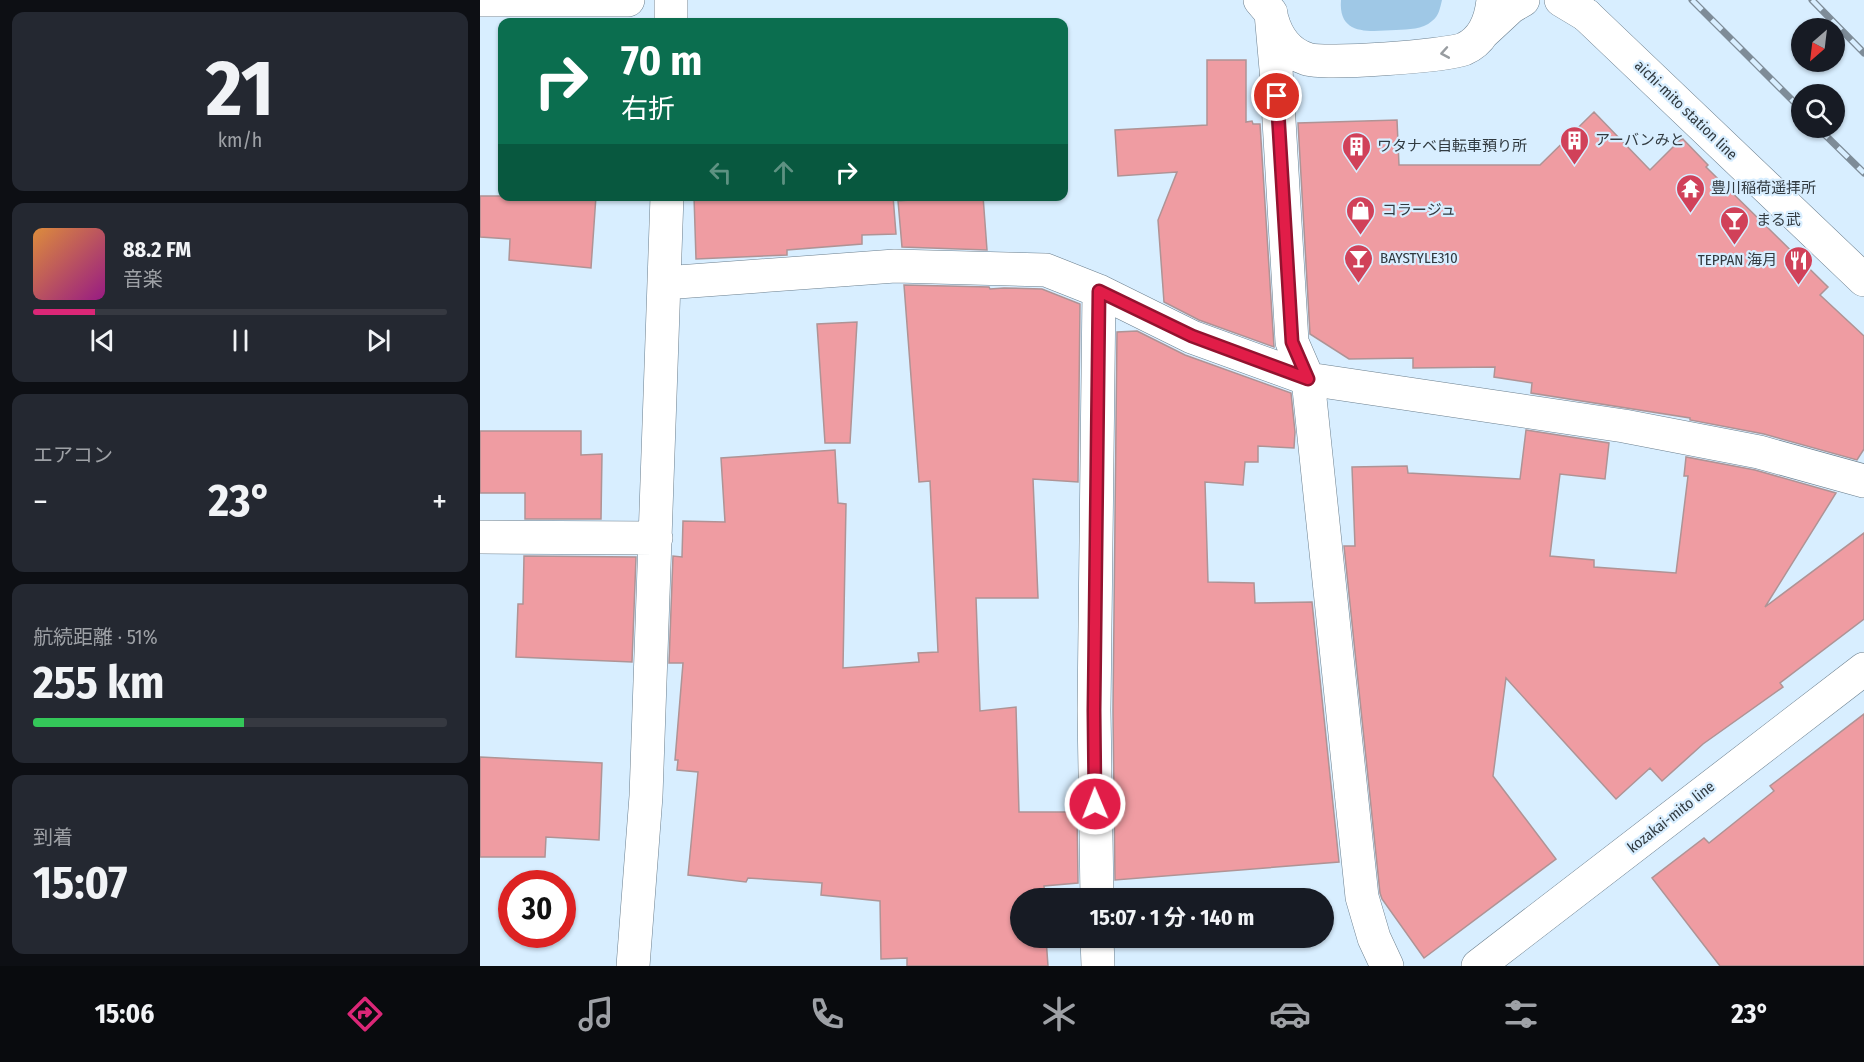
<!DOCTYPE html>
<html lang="ja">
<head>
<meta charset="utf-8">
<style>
  :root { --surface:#171b24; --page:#242831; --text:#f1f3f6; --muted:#9ea1a6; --line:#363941; --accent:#db2777 }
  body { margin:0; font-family:"Fira Sans Condensed","Noto Sans JP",sans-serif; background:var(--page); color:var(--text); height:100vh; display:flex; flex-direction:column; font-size:22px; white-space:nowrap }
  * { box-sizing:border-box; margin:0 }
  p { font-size:20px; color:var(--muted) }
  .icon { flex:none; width:33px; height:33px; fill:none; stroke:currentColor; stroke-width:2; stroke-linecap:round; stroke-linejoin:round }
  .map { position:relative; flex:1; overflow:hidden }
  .drawer { display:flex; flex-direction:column; gap:12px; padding:12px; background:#0d0f14; width:480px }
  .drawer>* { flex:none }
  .top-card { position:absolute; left:18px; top:18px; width:570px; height:183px; border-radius:12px; box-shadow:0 2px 4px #0004; background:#0b6e4f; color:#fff; overflow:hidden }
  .needle { width:39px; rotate:208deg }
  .controls { position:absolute; left:1311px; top:18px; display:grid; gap:12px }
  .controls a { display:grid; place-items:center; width:54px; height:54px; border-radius:50%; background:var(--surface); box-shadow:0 2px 4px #0004; font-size:30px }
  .speed { position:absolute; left:18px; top:870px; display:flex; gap:12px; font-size:30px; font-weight:700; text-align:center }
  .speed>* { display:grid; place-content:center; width:78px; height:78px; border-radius:50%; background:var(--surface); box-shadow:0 2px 4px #0004; line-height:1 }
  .speed .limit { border:9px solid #d22; background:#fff; color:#111 }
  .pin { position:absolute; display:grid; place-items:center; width:51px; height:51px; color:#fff; margin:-26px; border:3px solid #fff; border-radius:50%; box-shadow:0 2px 6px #0007 }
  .me { position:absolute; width:66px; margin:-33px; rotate:359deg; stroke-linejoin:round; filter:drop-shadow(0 0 4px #0008) }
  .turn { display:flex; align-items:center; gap:21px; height:126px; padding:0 24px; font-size:27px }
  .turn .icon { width:78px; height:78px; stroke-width:2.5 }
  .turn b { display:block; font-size:42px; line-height:51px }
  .lanes { display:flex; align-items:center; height:57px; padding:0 24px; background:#0003; justify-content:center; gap:30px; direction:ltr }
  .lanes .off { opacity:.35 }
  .big { font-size:45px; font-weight:700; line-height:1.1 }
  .drawer .card { flex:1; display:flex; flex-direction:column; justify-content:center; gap:9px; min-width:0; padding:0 21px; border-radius:12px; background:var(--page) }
  .drawer .dial { align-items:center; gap:0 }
  .dial b { font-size:78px; line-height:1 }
  .song { display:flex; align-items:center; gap:18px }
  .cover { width:72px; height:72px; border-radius:9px; background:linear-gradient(135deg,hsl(30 70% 55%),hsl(310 70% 35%)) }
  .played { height:6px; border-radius:3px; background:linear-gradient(90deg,var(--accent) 15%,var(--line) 15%) }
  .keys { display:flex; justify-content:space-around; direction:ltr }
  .heat { display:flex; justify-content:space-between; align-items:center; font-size:33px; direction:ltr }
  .charge { height:9px; border-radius:4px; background:linear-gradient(90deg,#34c759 51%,var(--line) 0) }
  .trip { position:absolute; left:530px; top:888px; width:324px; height:60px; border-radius:30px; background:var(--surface); box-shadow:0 2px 4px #0004; font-weight:700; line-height:60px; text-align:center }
  .tabs { display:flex; height:96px; justify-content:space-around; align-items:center; background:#090b0e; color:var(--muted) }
  .tabs .icon { width:42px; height:42px }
  .tabs .selected { color:var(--accent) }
  .tabs b { font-size:27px; color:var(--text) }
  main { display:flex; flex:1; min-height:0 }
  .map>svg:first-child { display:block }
  .green { fill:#9fc8e6 }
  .building { fill:#ef9ca2; stroke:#af9395; stroke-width:1.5 }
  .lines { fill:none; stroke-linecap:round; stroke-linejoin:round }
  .street-casing { stroke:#6b7f8e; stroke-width:34 }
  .secondary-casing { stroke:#6b7f8e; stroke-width:34 }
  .street { stroke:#fff; stroke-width:33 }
  .secondary { stroke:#fff; stroke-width:33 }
  .rail-casing { stroke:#7e8c98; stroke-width:7 }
  .rail { stroke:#d8eeff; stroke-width:4.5; stroke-dasharray:14; stroke-linecap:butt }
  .oneway { stroke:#989ca0 }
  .route-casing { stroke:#92132f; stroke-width:15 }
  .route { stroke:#e11d48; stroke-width:10 }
  .labels { text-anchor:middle; stroke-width:4.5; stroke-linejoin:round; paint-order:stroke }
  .street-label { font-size:15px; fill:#313a40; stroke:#d8eeff }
  .poi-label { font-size:15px; fill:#313a40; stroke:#d8eeff; text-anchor:start }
</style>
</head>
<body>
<main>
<section class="drawer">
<div class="card dial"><b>21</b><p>km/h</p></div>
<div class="card">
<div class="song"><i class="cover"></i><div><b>88.2 FM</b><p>音楽</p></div></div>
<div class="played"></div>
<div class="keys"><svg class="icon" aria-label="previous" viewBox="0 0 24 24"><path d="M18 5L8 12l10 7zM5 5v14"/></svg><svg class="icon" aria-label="pause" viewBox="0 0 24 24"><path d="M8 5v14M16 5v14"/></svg><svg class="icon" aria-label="next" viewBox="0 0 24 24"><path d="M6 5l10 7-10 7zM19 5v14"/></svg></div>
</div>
<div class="card"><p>エアコン</p>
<div class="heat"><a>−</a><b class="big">23°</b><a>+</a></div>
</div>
<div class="card"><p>航続距離 · 51%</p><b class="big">255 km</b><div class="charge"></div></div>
<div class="card"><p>到着</p><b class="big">15:07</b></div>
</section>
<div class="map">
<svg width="1384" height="966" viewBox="0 0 1384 966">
  <rect width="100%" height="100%" fill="#d8eeff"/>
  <path class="green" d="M861 0H962C960 8 959 16 952 21 942 30 929 29 916 30 891 31 858 37 861 0Z"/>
  <path class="building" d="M727 60H766V122L772 121 773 124H780L794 347 719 320 684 302 678 220 697 172 638 176 635 130 727 125Z
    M1114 112 1170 170 1202 138 1228 165 1226 167 1348 287 1340 295 1384 336V449L1377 460 1284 434 1210 420V418L1051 393 1052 383 1014 377 1015 367 933 368V358L869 359 830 334 818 123 917 120 919 165H1060Z
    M0 196H116L111 268 29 260 30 239 0 237Z
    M214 196H413L416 234 382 235V244L307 250V255L216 259Z
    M479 196H503L507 250 422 247 418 201Z
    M424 285 509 287 510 289 524 288 562 289 600 304 598 482 553 479 558 598H496L500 711 536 707 539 812H597L598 883 564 886 565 898H540V938H566L568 966H427V958L401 959 400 901 341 895 342 883 268 878 266 882 208 875 218 772 197 770 198 760H195L203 663H189L193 556 202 557 203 521 245 522 241 458 355 450 358 503 366 504 363 668 439 662 438 653 458 652 450 481 439 482Z
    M377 322 370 443H345L337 324Z
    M657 331 705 355 811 393 815 432 814 448 778 446V462H765L763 485 725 482 728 582 774 583 775 603 832 602 859 862 635 880 633 710 637 332Z
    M1046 430 1129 443 1125 479 1080 474 1070 556 1114 560V567L1196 573 1208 476H1204L1206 457 1275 470 1356 493 1285 607 1384 533V619L1300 683 1303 687 1223 744 1182 781 1170 768 1136 799 1026 678 1013 776 1076 859 944 958 902 899 900 893 864 546H875L872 467 927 466 928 473 1040 479Z
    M0 431H101V455L122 454 121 519H45V493H0Z
    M44 556 156 557 152 662 36 657 38 604H43Z
    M1384 714V966H1240L1172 878 1224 838 1229 843 1294 791 1290 786Z
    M0 757 122 763 119 840 66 837 65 857H0Z"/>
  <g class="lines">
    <defs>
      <path id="street" d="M191 0V22
        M780 0 791 13 796 69 812 342 828 379 882 897 894 938 907 966
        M1081 0 1106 15
        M792 19C797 37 808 53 827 59 844 65 966 56 984 49 1004 40 1011 20 1013 0
        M1003 33 1031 7 1043 0
        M184 283 415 266 566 270 619 291 712 337 828 379 1144 426 1279 452 1384 481
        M0 537 176 538
        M617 898 614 710 619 291
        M617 938 618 966
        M153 966 166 796 187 196"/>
      <path id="secondary" d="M0 0H148
        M1106 15 1384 280
        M998 966 1384 669"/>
    </defs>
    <use href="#street" class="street-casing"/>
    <use href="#secondary" class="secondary-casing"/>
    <use href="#street" class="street"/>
    <use href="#secondary" class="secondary"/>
    <defs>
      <path id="rail" d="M1212 0 1322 110
        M1332 0 1384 53
        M1338 128 1384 173"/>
    </defs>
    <use href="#rail" class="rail-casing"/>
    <use href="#rail" class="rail"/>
  </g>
  <defs><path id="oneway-chevron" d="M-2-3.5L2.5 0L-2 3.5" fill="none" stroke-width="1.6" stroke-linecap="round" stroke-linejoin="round" transform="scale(1.5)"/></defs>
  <use class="oneway" href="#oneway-chevron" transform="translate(965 53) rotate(170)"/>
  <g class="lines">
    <defs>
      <path id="route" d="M615 804 614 710 619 291 712 336 828 379 812 342 797 96"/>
    </defs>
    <use href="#route" class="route-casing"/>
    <use href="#route" class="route"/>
  </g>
  <defs>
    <symbol id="building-pin" viewBox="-11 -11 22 30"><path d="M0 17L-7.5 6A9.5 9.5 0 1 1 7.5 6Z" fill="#d14159" stroke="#d8eeff"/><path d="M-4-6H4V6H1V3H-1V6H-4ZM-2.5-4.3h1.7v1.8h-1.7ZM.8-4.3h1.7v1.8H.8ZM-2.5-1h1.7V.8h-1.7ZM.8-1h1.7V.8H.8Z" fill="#fff"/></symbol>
    <symbol id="temple-pin" viewBox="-11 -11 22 30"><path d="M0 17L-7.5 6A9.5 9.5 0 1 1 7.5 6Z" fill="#d14159" stroke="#d8eeff"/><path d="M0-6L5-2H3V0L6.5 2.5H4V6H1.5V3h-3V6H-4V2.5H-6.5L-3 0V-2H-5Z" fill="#fff"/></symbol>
    <symbol id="shop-pin" viewBox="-11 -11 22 30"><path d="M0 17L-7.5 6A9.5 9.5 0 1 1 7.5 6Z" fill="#d14159" stroke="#d8eeff"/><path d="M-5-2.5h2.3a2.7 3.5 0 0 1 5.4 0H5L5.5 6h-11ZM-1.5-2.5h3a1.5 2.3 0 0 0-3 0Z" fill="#fff"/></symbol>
    <symbol id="bar-pin" viewBox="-11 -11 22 30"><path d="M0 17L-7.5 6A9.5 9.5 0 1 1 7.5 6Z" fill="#d14159" stroke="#d8eeff"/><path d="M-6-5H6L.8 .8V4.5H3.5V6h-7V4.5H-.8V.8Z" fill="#fff"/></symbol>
    <symbol id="restaurant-pin" viewBox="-11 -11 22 30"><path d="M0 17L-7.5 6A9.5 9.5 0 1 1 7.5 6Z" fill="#d14159" stroke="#d8eeff"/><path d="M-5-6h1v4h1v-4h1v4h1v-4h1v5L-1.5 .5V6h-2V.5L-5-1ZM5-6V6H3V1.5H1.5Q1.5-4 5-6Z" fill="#fff"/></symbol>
  </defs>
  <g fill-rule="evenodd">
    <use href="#building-pin" x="1078" y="124" width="33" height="45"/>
    <use href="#building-pin" x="860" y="130" width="33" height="45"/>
    <use href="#temple-pin" x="1194" y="172" width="33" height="45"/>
    <use href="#shop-pin" x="864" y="194" width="33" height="45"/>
    <use href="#bar-pin" x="1238" y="204" width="33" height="45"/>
    <use href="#bar-pin" x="862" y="242" width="33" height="45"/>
    <use href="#restaurant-pin" x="1302" y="244" width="33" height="45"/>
  </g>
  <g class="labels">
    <g class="street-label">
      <text transform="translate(1206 110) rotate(44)" y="5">aichi-mito station line</text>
      <text transform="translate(1191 817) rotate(-38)" y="5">kozakai-mito line</text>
    </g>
    <g class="poi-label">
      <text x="1115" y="145">アーバンみと</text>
      <text x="897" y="151">ワタナベ自転車預り所</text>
      <text x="1231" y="193">豊川稲荷遥拝所</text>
      <text x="902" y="215">コラージュ</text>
      <text x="1276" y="225">まる武</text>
      <text x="900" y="263">BAYSTYLE310</text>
      <text x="1297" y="265" text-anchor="end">TEPPAN 海月</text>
    </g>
  </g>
</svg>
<div class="controls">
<a><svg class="needle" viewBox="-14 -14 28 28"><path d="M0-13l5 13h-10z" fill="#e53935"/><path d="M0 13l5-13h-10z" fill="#9ea1a6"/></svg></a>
<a><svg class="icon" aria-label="search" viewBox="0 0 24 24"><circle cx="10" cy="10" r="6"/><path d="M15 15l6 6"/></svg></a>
</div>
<div class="speed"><div class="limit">30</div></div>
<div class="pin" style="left:797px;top:96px;background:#d93025"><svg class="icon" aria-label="arrive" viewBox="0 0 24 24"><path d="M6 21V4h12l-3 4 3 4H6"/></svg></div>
<svg class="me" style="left:615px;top:804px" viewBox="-20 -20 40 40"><circle r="17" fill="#e11d48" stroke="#fff" stroke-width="3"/><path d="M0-11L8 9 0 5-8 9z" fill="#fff"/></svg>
<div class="trip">15:07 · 1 分 · 140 m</div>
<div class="top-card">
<div class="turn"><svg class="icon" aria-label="right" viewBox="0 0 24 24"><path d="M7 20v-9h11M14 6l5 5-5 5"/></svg><div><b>70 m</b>右折</div></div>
<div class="lanes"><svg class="icon off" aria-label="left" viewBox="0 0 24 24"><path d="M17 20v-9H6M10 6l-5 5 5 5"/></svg><svg class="icon off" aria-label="ahead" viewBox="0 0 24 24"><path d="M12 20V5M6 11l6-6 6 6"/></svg><svg class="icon" aria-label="right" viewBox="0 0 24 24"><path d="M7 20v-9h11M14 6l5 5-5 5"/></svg></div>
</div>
</div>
</main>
<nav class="tabs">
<b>15:06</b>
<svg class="icon selected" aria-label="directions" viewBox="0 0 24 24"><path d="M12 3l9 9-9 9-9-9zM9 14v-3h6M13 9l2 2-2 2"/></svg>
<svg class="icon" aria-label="music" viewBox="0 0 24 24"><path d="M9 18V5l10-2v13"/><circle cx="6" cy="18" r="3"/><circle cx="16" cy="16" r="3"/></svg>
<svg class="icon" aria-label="phone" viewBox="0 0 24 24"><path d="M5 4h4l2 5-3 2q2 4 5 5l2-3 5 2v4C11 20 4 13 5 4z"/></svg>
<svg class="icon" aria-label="climate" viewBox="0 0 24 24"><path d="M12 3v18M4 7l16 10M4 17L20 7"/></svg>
<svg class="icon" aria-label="car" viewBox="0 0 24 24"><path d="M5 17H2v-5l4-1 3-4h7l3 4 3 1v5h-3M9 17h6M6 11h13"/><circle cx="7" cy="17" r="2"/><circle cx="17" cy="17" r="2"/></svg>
<svg class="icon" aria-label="filters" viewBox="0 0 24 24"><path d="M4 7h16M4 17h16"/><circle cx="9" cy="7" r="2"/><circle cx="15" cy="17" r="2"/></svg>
<b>23°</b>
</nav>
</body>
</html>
